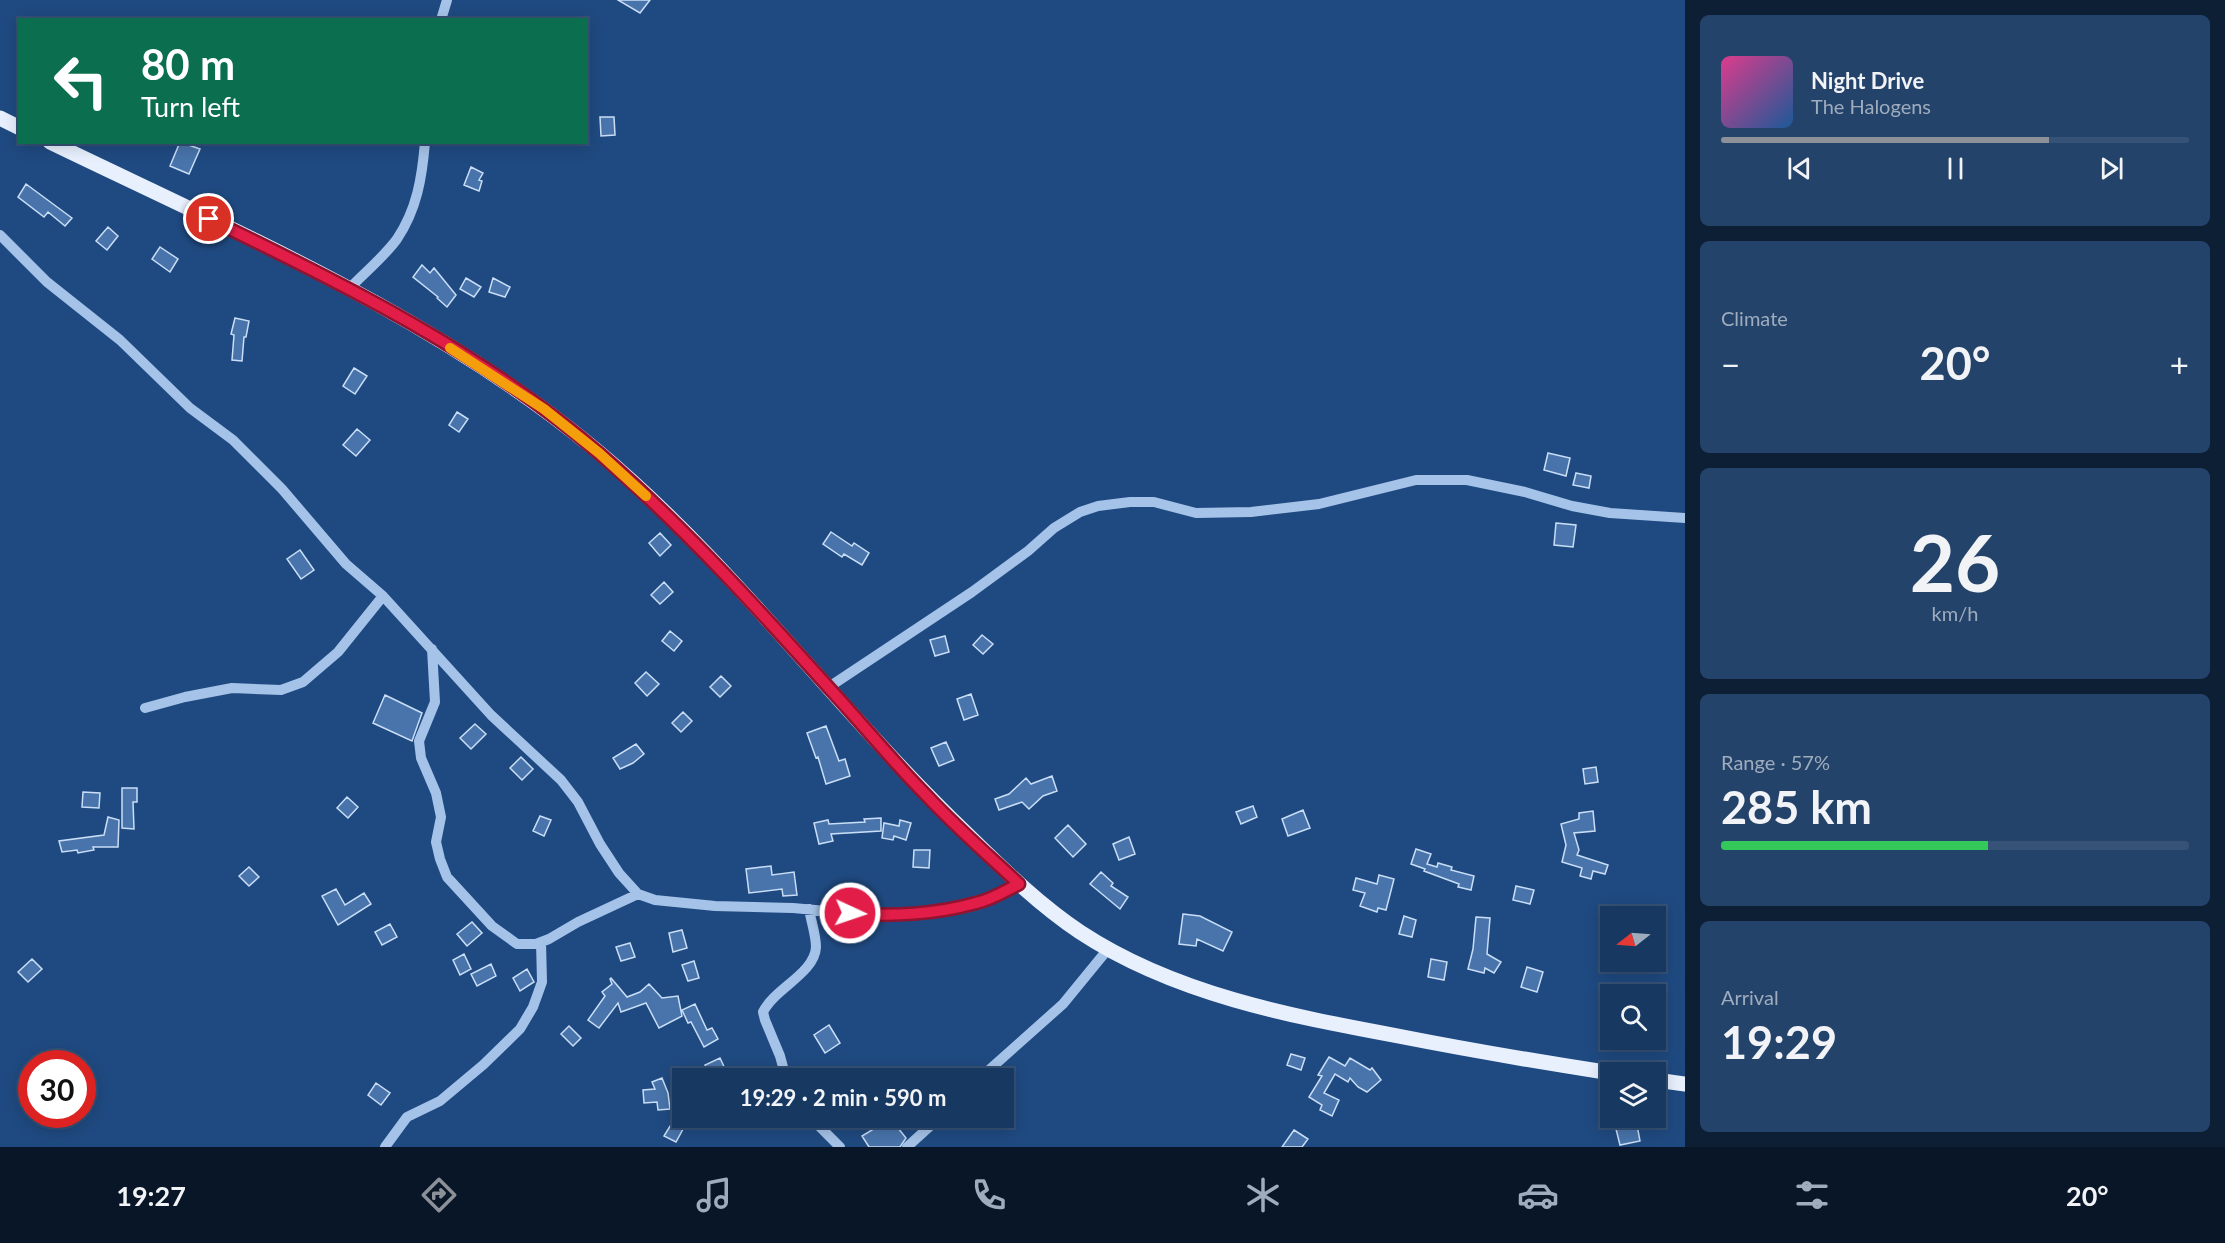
<!DOCTYPE html>
<html lang="en">
<head>
<meta charset="utf-8">
<style>
  :root { --surface:#173861; --page:#24436a; --text:#f1f3f6; --muted:#9eacbd; --line:#365276; --accent:#8c9099 }
  body { margin:0; font-family:Lato,sans-serif; background:var(--page); color:var(--text); height:100vh; display:flex; flex-direction:column; font-size:22px; white-space:nowrap }
  * { box-sizing:border-box; margin:0 }
  p { font-size:20px; color:var(--muted) }
  .icon { flex:none; width:33px; height:33px; fill:none; stroke:currentColor; stroke-width:2; stroke-linecap:round; stroke-linejoin:round }
  .map { position:relative; flex:1; overflow:hidden }
  .side { display:flex; flex-direction:column; gap:15px; padding:15px; background:#0d1f35; width:540px }
  .side>* { flex:none }
  .top-card { position:absolute; left:18px; top:18px; width:570px; height:126px; border-radius:0px; box-shadow:0 3px 15px #0003,0 0 0 2px var(--line); background:#0b6e4f; color:#fff; overflow:hidden }
  .needle { width:39px; rotate:253deg }
  .tools { position:absolute; left:1600px; top:906px; display:grid; gap:12px }
  .tools a { display:grid; place-items:center; width:66px; height:66px; border-radius:0px; background:var(--surface); box-shadow:0 3px 15px #0003,0 0 0 2px var(--line); font-size:30px }
  .speed { position:absolute; left:18px; top:1050px; display:flex; gap:12px; font-size:30px; font-weight:700; text-align:center }
  .speed>* { display:grid; place-content:center; width:78px; height:78px; border-radius:50%; background:var(--surface); box-shadow:0 3px 15px #0003,0 0 0 2px var(--line); line-height:1 }
  .speed .limit { border:9px solid #d22; background:#fff; color:#111 }
  .pin { position:absolute; display:grid; place-items:center; width:51px; height:51px; color:#fff; margin:-26px; border:3px solid #fff; border-radius:50%; box-shadow:0 2px 6px #0007 }
  .me { position:absolute; width:66px; margin:-33px; rotate:93deg; stroke-linejoin:round; filter:drop-shadow(0 0 4px #0008) }
  .turn { display:flex; align-items:center; gap:21px; height:126px; padding:0 24px; font-size:27px }
  .turn .icon { width:78px; height:78px; stroke-width:2.5 }
  .turn b { display:block; font-size:42px; line-height:51px }
  .big { font-size:45px; font-weight:700; line-height:1.1 }
  .side .widget { flex:1; display:flex; flex-direction:column; justify-content:center; gap:9px; min-width:0; padding:0 21px; border-radius:9px; background:var(--page) }
  .side .dial { align-items:center; gap:0 }
  .dial b { font-size:78px; line-height:1 }
  .song { display:flex; align-items:center; gap:18px }
  .cover { width:72px; height:72px; border-radius:9px; background:linear-gradient(135deg,hsl(330 70% 55%),hsl(210 70% 35%)) }
  .played { height:6px; border-radius:3px; background:linear-gradient(90deg,var(--accent) 70%,var(--line) 70%) }
  .keys { display:flex; justify-content:space-around; direction:ltr }
  .heat { display:flex; justify-content:space-between; align-items:center; font-size:33px; direction:ltr }
  .charge { height:9px; border-radius:4px; background:linear-gradient(90deg,#34c759 57%,var(--line) 0) }
  .trip { position:absolute; left:672px; top:1068px; width:342px; height:60px; border-radius:0px; background:var(--surface); box-shadow:0 3px 15px #0003,0 0 0 2px var(--line); font-weight:700; line-height:60px; text-align:center }
  .menu { display:flex; height:96px; justify-content:space-around; align-items:center; background:#091627; color:var(--muted) }
  .menu .icon { width:42px; height:42px }
  .menu .selected { color:var(--accent) }
  .menu b { font-size:27px; color:var(--text) }
  main { display:flex; flex:1; min-height:0 }
  .map>svg:first-child { display:block }
  .building { fill:#4874ab; stroke:#c9def6; stroke-width:1.5 }
  .lines { fill:none; stroke-linecap:round; stroke-linejoin:round }
  .minor { stroke:#a5c3e8; stroke-width:10 }
  .major { stroke:#e8f0fe; stroke-width:15 }
  .route-casing { stroke:#92132f; stroke-width:15 }
  .route { stroke:#e11d48; stroke-width:10 }
  .slow { stroke:#f59e0b; stroke-width:10 }
</style>
</head>
<body>
<main>
<div class="map">
<svg width="1685" height="1147" viewBox="0 0 1685 1147">
  <rect width="100%" height="100%" fill="#1f4a81"/>
  <path class="building" d="M618 0H650L640 13Z
    M600 117H614L615 135 601 136Z
    M180 142 200 149 189 174 170 166Z
    M471 167 483 173 479 180 482 181 479 191 464 185Z
    M26 184 72 218 65 226 48 212 44 217 18 197Z
    M108 227 118 236 107 250 96 241Z
    M160 247 178 259 170 272 152 259Z
    M422 265 430 273 434 268 456 295 447 307 437 298 438 297 413 277Z
    M466 278 481 287 474 297 460 289Z
    M493 278 510 287 505 297 489 292Z
    M235 318 249 321 246 337H244L242 361 232 360 234 335 231 334Z
    M354 368 367 376 355 394 343 386Z
    M457 412 468 419 459 432 449 425Z
    M357 429 370 440 356 456 343 445Z
    M1548 453 1570 458 1566 476 1544 470Z
    M1576 473 1591 476 1589 488 1573 485Z
    M1556 523 1576 525 1573 547 1554 545Z
    M831 532 852 546 854 543 869 553 862 565 844 554 842 557 823 544Z
    M660 533 671 545 660 556 649 543Z
    M300 550 314 570 301 579 287 559Z
    M664 582 673 592 660 604 651 595Z
    M670 631 682 641 674 651 662 641Z
    M982 635 993 644 983 654 973 645Z
    M945 636 949 652 935 656 930 640Z
    M646 672 659 684 647 696 635 683Z
    M721 676 731 686 720 697 710 687Z
    M971 694 978 715 964 720 957 699Z
    M385 695 422 713 412 741 373 723Z
    M683 712 692 721 681 732 672 723Z
    M475 724 486 734 471 749 460 738Z
    M826 726 839 761 845 759 850 776 826 784 818 757 816 758 807 733Z
    M946 742 954 760 939 766 931 748Z
    M636 744 644 754 633 763 620 769 613 758Z
    M521 757 533 769 522 780 510 768Z
    M1596 767 1598 782 1585 784 1583 769Z
    M1052 776 1057 791 1043 796 1029 809 1022 802 999 810 995 799 1009 794 1026 778 1031 784Z
    M122 788H137V802H133L134 829 122 828Z
    M83 792 100 793 99 808 82 807Z
    M347 797 358 807 348 818 337 808Z
    M1253 806 1257 817 1241 824 1236 812Z
    M1303 810 1310 828 1288 836 1282 819Z
    M1593 811 1595 831 1574 833 1579 850 1577 855 1608 865 1605 874 1593 871 1591 879 1580 876 1582 868 1562 862 1566 845 1561 824 1579 819V813Z
    M540 816 551 820 544 836 533 831Z
    M108 817 119 820 118 847H93L94 850 78 853 77 850 62 852 59 841 104 835Z
    M881 818V831L831 834 833 841 819 844 814 823 828 820 829 824 865 822 864 819Z
    M900 820 911 823 906 840 894 836 893 840 882 838 884 823 899 826Z
    M1068 825 1086 844 1073 857 1055 838Z
    M1129 837 1135 854 1119 860 1113 844Z
    M1416 849 1431 854 1427 864 1437 867 1438 863 1452 867 1451 870 1474 876 1471 890 1458 887 1459 884 1424 871 1425 869 1411 864Z
    M914 850H930L929 868 913 867Z
    M771 866 772 875 794 872 797 895 783 896 782 889 749 893 746 869Z
    M249 867 259 877 249 886 239 876Z
    M1101 872 1113 883 1111 886 1128 897 1120 909 1090 884Z
    M1379 875 1394 879 1386 910 1378 908 1377 912 1360 906 1365 893 1353 890 1356 878 1377 884Z
    M1516 886 1534 890 1530 904 1513 900Z
    M336 889 345 905 364 893 371 904 338 925 322 896Z
    M1183 914 1200 916 1232 932 1223 951 1197 939 1196 946 1179 944Z
    M1404 916 1416 920 1412 937 1399 934Z
    M1476 917 1490 918 1487 954 1501 962 1494 973 1485 968 1484 973 1468 969 1473 949Z
    M472 922 482 933 467 946 457 934Z
    M390 924 397 937 382 945 375 932Z
    M682 930 687 948 673 952 669 933Z
    M630 943 635 957 621 961 616 947Z
    M464 954 471 969 460 975 453 960Z
    M32 959 42 969 28 982 18 972Z
    M1431 959 1447 962 1444 980 1428 977Z
    M694 961 699 978 688 981 682 965Z
    M491 964 496 976 477 986 471 974Z
    M1527 967 1543 972 1537 992 1521 987Z
    M527 969 534 982 520 991 513 978Z
    M611 978 627 997 640 992 649 984 662 998 678 996 682 1016 659 1028 646 1003 621 1012 618 1003 599 1028 588 1020 605 996 602 992 612 984 610 979Z
    M695 1004 707 1030 712 1028 718 1039 704 1047 691 1022 688 1023 682 1010Z
    M829 1025 840 1043 825 1053 814 1035Z
    M569 1026 581 1038 573 1046 561 1034Z
    M1291 1054 1305 1058 1301 1070 1287 1065Z
    M1329 1057 1345 1066 1350 1058 1370 1070 1372 1068 1381 1080 1367 1092 1358 1087 1350 1078 1348 1082 1335 1074 1324 1093 1339 1100 1332 1116 1320 1110 1322 1105 1309 1097 1322 1076 1318 1075Z
    M720 1058 727 1073 711 1078 705 1065Z
    M662 1078 668 1093 670 1109 658 1110 657 1102 644 1103 643 1090 655 1089 652 1082Z
    M376 1083 390 1093 381 1105 368 1095Z
    M872 1118H890L906 1138 900 1147H869L862 1136 877 1127Z
    M672 1123 683 1129 676 1142 664 1136Z
    M1637 1125 1640 1141 1620 1145 1616 1129Z
    M1294 1130 1308 1139 1302 1147H1282Z"/>
  <g class="lines">
    <path class="minor" d="M441 20 447 0
      M0 235 47 282 120 340 190 408 233 440 282 489 346 564 383 596 491 715 561 780 578 802 600 844 619 873 638 894 655 900 715 906 793 908 871 915 937 911 978 903 1019 884
      M349 289C364 273 384 257 397 239 417 209 422 178 425 142
      M432 649 435 702 419 741 421 758 436 793 441 817 436 842 440 859 447 877 492 926 517 944H536L549 939 578 922 638 894
      M829 687 972 592 1028 551 1054 528 1080 512 1098 506 1130 502H1154L1196 513 1251 512 1319 504 1416 480H1467L1525 492 1572 506 1610 513 1685 518
      M145 708 185 697 232 688 281 690 303 682 338 652 383 596
      M786 1078 780 1056 765 1020 763 1012C774 989 815 973 816 947 816 935 811 921 809 909
      M980 1078 1063 1004 1108 949
      M811 1118 840 1147
      M385 1147 407 1117 440 1101 483 1065 520 1029 533 1007 542 982 541 942
      M907 1147 939 1118"/>
    <path class="major" d="M0 118 20 128
      M50 142C238 233 434 316 596 450 733 564 838 711 967 834 1003 869 1038 904 1080 932 1174 994 1290 1016 1398 1036 1469 1050 1540 1062 1611 1073
      M1656 1080 1685 1084"/>
  </g>
  <g class="lines">
    <defs>
      <path id="route" d="M209 219C344 284 486 355 600 454 690 532 769 621 848 709 874 738 899 768 927 796 956 827 988 855 1019 884 1005 891 991 900 976 903 937 914 891 917 850 913"/>
    </defs>
    <use href="#route" class="route-casing"/>
    <use href="#route" class="route"/>
    <path class="slow" d="M450 348 544 409 599 453 646 496"/>
  </g>
</svg>
<div class="tools">
<a><svg class="needle" viewBox="-14 -14 28 28"><path d="M0-13l5 13h-10z" fill="#e53935"/><path d="M0 13l5-13h-10z" fill="#9eacbd"/></svg></a>
<a><svg class="icon" aria-label="search" viewBox="0 0 24 24"><circle cx="10" cy="10" r="6"/><path d="M15 15l6 6"/></svg></a>
<a><svg class="icon" aria-label="layers" viewBox="0 0 24 24"><path d="M12 4l9 5-9 5-9-5zM3 14l9 5 9-5"/></svg></a>
</div>
<div class="speed"><div class="limit">30</div></div>
<div class="pin" style="left:209px;top:219px;background:#d93025"><svg class="icon" aria-label="arrive" viewBox="0 0 24 24"><path d="M6 21V4h12l-3 4 3 4H6"/></svg></div>
<svg class="me" style="left:850px;top:913px" viewBox="-20 -20 40 40"><circle r="17" fill="#e11d48" stroke="#fff" stroke-width="3"/><path d="M0-11L8 9 0 5-8 9z" fill="#fff"/></svg>
<div class="trip">19:29 · 2 min · 590 m</div>
<div class="top-card">
<div class="turn"><svg class="icon" aria-label="left" viewBox="0 0 24 24"><path d="M17 20v-9H6M10 6l-5 5 5 5"/></svg><div><b>80 m</b>Turn left</div></div>
</div>
</div>
<section class="side">
<div class="widget">
<div class="song"><i class="cover"></i><div><b>Night Drive</b><p>The Halogens</p></div></div>
<div class="played"></div>
<div class="keys"><svg class="icon" aria-label="previous" viewBox="0 0 24 24"><path d="M18 5L8 12l10 7zM5 5v14"/></svg><svg class="icon" aria-label="pause" viewBox="0 0 24 24"><path d="M8 5v14M16 5v14"/></svg><svg class="icon" aria-label="next" viewBox="0 0 24 24"><path d="M6 5l10 7-10 7zM19 5v14"/></svg></div>
</div>
<div class="widget"><p>Climate</p>
<div class="heat"><a>−</a><b class="big">20°</b><a>+</a></div>
</div>
<div class="widget dial"><b>26</b><p>km/h</p></div>
<div class="widget"><p>Range · 57%</p><b class="big">285 km</b><div class="charge"></div></div>
<div class="widget"><p>Arrival</p><b class="big">19:29</b></div>
</section>
</main>
<nav class="menu">
<b>19:27</b>
<svg class="icon selected" aria-label="directions" viewBox="0 0 24 24"><path d="M12 3l9 9-9 9-9-9zM9 14v-3h6M13 9l2 2-2 2"/></svg>
<svg class="icon" aria-label="music" viewBox="0 0 24 24"><path d="M9 18V5l10-2v13"/><circle cx="6" cy="18" r="3"/><circle cx="16" cy="16" r="3"/></svg>
<svg class="icon" aria-label="phone" viewBox="0 0 24 24"><path d="M5 4h4l2 5-3 2q2 4 5 5l2-3 5 2v4C11 20 4 13 5 4z"/></svg>
<svg class="icon" aria-label="climate" viewBox="0 0 24 24"><path d="M12 3v18M4 7l16 10M4 17L20 7"/></svg>
<svg class="icon" aria-label="car" viewBox="0 0 24 24"><path d="M5 17H2v-5l4-1 3-4h7l3 4 3 1v5h-3M9 17h6M6 11h13"/><circle cx="7" cy="17" r="2"/><circle cx="17" cy="17" r="2"/></svg>
<svg class="icon" aria-label="filters" viewBox="0 0 24 24"><path d="M4 7h16M4 17h16"/><circle cx="9" cy="7" r="2"/><circle cx="15" cy="17" r="2"/></svg>
<b>20°</b>
</nav>
</body>
</html>
